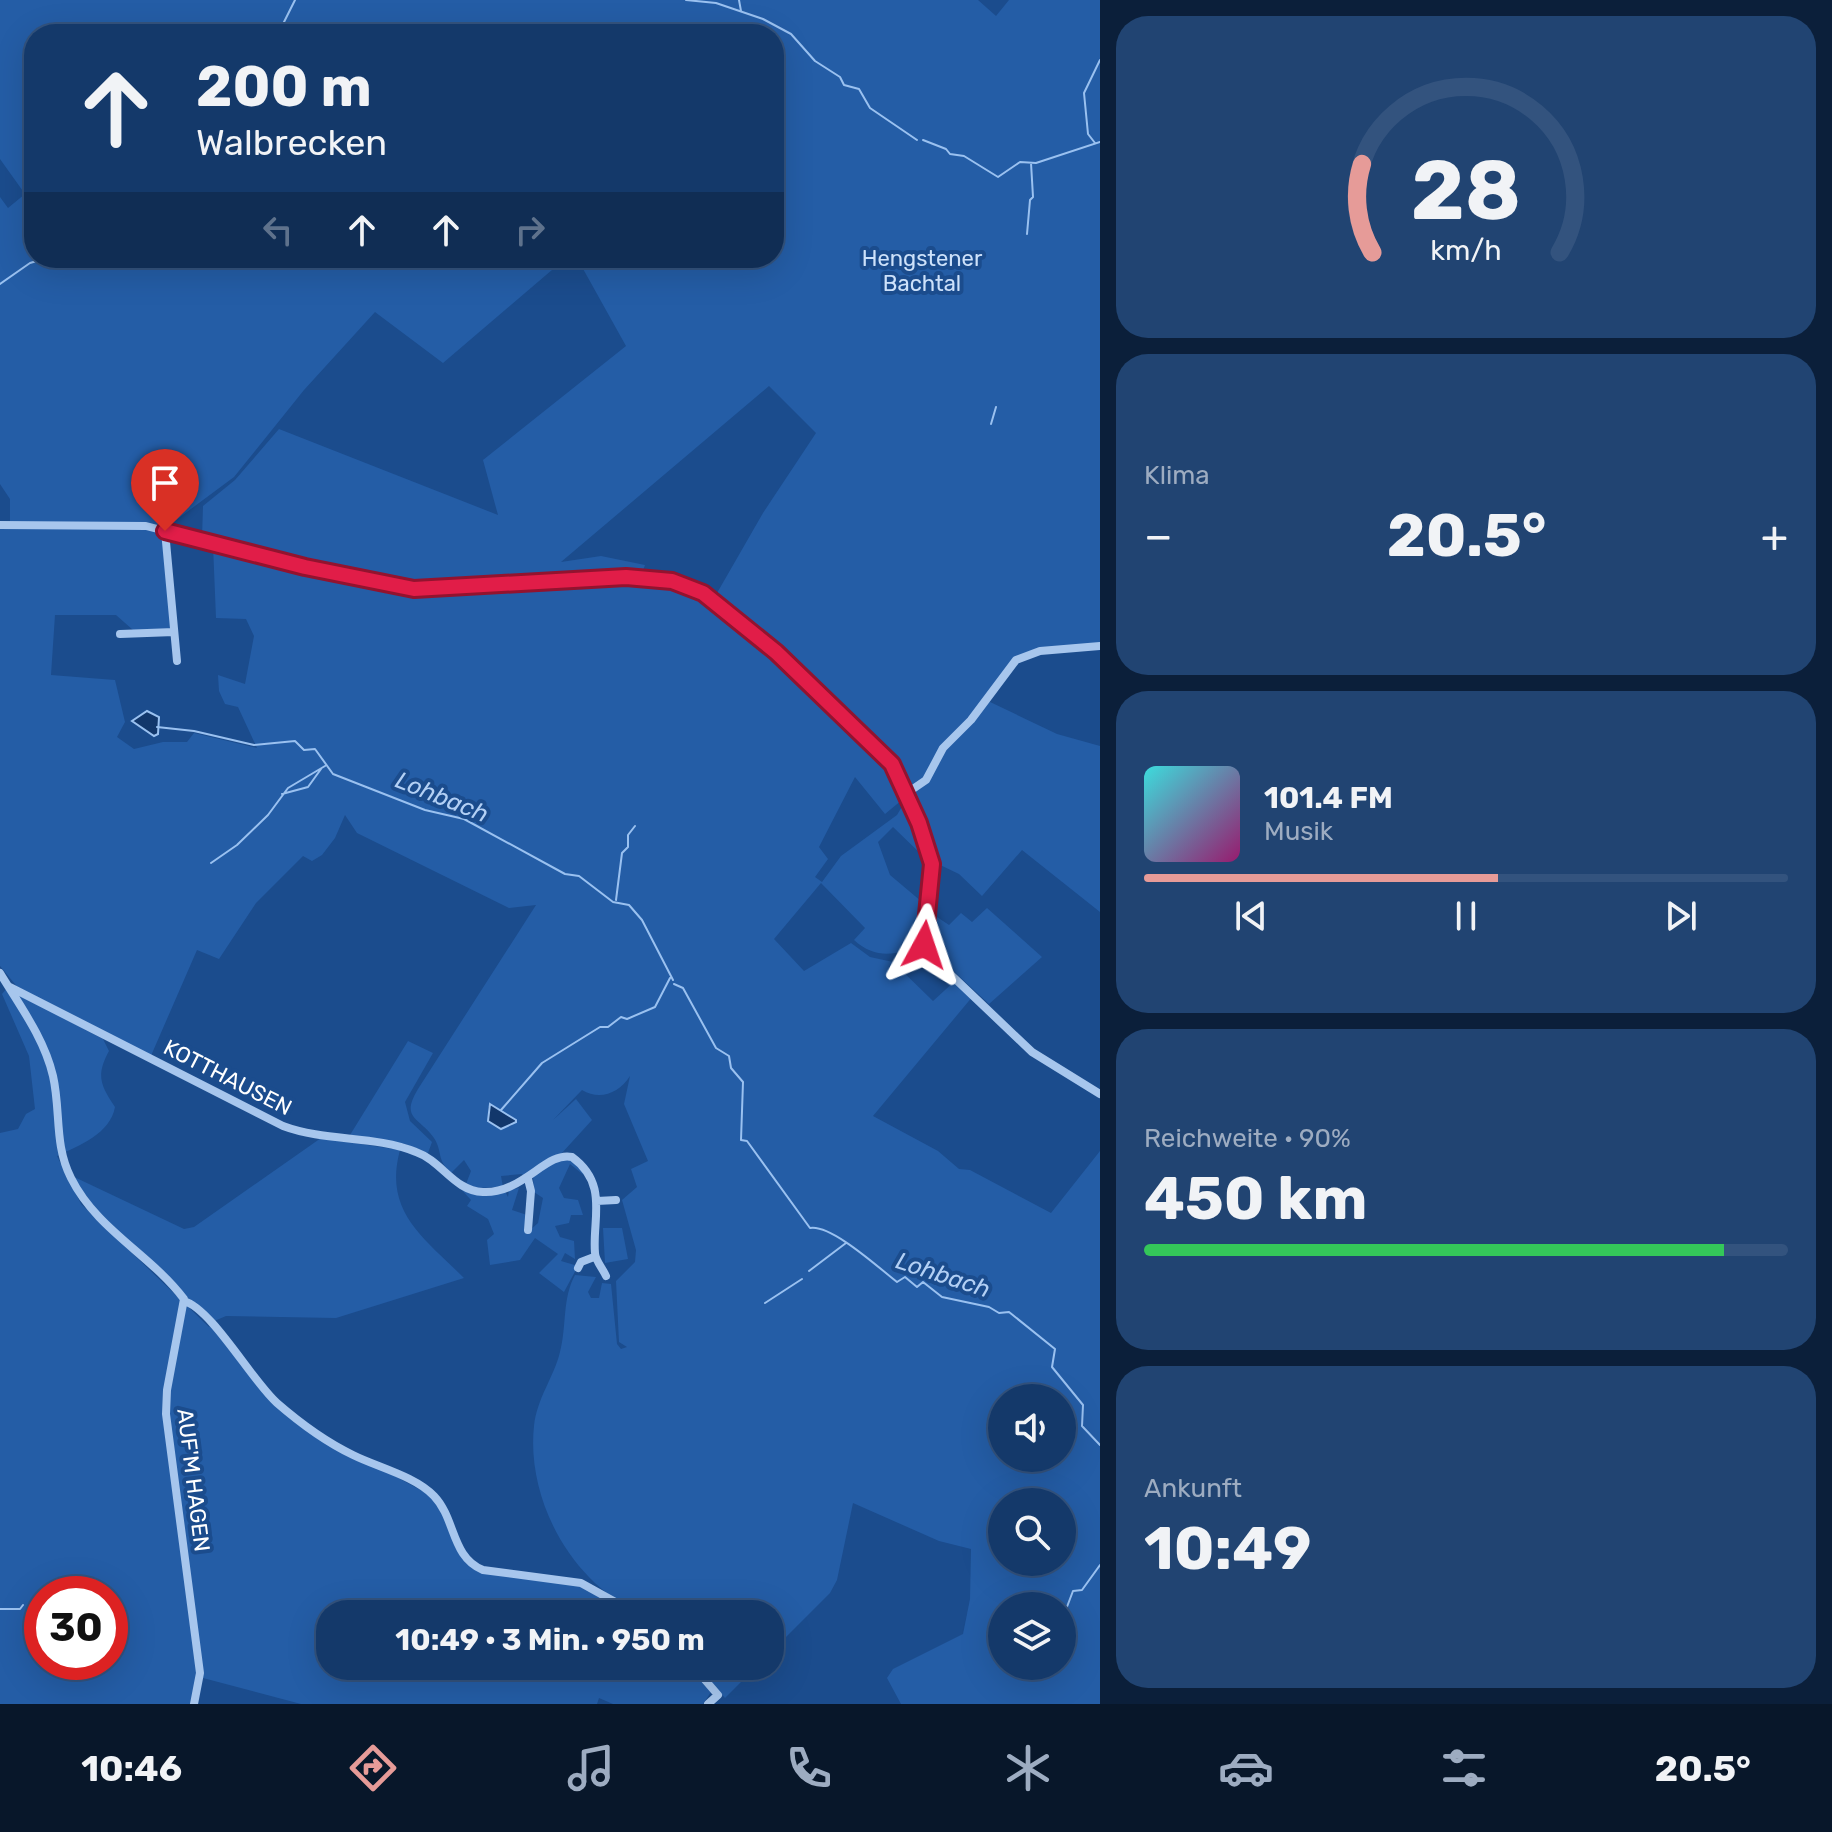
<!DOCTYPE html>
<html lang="de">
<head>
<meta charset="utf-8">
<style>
  :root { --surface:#14396a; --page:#214472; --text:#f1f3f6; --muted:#9dacc1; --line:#33537e; --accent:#e69b98 }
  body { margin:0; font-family:Rubik,sans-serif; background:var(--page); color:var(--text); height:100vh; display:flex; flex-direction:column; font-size:30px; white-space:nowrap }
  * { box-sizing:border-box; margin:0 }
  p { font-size:26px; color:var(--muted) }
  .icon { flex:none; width:44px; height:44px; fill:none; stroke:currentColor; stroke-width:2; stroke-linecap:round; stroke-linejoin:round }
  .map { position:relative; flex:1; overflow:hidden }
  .panel { display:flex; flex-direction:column; gap:16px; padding:16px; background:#0b1f3a; width:732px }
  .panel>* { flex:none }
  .guide { position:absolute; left:24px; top:24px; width:760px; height:244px; border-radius:32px; box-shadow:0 8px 32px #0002,0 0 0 2px var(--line); background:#14396a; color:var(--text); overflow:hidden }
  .controls { position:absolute; left:988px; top:1384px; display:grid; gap:16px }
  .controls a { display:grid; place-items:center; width:88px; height:88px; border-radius:50%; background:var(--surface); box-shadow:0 8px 32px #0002,0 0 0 2px var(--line); font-size:40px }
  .speed { position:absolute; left:24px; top:1576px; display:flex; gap:16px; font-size:40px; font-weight:700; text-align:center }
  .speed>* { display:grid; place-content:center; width:104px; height:104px; border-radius:50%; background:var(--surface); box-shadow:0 8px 32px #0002,0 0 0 2px var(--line); line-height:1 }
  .speed .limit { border:12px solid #d22; background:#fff; color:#111 }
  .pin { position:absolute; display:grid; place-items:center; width:68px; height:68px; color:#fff; margin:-82px -34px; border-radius:50% 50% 50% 0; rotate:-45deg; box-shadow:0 0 8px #0007 }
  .pin .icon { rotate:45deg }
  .me { position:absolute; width:88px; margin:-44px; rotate:5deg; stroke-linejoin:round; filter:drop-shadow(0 0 6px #0008) }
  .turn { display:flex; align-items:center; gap:28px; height:168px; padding:0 40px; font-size:36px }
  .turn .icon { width:104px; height:104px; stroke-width:2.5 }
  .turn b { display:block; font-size:56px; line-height:68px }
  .lanes { display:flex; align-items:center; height:76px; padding:0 40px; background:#0003; justify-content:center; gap:40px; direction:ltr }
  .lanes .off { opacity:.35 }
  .big { font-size:60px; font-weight:700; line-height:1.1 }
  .panel .tile { flex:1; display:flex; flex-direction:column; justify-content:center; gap:12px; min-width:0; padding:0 28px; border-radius:32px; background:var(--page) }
  .panel .dial { align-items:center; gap:0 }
  .dial svg { height:208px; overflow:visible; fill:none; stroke:var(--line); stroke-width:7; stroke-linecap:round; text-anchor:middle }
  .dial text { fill:var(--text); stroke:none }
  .song { display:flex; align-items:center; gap:24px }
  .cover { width:96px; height:96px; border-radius:12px; background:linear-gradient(135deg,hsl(180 70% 55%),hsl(320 70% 35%)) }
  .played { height:8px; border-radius:4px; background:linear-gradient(90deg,var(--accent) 55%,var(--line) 55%) }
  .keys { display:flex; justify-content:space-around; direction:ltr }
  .heat { display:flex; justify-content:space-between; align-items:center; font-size:44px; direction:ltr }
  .charge { height:12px; border-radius:6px; background:linear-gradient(90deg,#34c759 90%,var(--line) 0) }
  .trip { position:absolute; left:316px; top:1600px; width:468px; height:80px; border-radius:32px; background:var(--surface); box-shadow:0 8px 32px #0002,0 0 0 2px var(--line); font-weight:700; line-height:80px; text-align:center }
  .menu { display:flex; height:128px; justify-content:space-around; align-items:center; background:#08172a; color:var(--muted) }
  .menu .icon { width:56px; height:56px }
  .menu .active { color:var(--accent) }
  .menu b { font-size:36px; color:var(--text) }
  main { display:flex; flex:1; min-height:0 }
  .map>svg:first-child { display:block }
  .green { fill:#245da6; fill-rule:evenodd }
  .water { fill:#12376b; stroke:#9ac1f0; stroke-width:2 }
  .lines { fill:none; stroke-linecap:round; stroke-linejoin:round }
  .stream { stroke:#9ac1f0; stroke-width:2 }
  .street { stroke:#a7c6ed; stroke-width:8 }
  .route-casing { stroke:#92132f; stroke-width:20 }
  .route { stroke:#e11d48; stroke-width:14 }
  .labels { text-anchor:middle; stroke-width:8; stroke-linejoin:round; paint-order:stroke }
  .park-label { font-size:22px; fill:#cde1fa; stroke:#1b4c8d }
  .street-label { font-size:22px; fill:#fff; stroke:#1b4c8d }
  .water-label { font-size:24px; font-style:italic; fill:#b3d0f5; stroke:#1b4c8d }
</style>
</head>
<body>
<main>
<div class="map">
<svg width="1100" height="1704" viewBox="0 0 1100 1704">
  <rect width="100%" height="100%" fill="#1b4c8d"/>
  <path class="green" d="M0 0H978L996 16 1009 0H1100V648L1037 654 1015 665 988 701 1057 734 1100 746V912L1022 850 982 896 959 874 936 863 923 822 910 797 914 790 885 814 855 777 819 847 828 859 815 877 822 882 841 856 897 815 906 800 929 849 923 856 893 827 878 842 890 875 928 907 923 944C898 955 876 960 854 940L865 928 821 883 774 939 804 971 851 943 870 957 893 962 933 1001 956 980 973 996 873 1116 938 1151 959 1169 970 1170 1051 1213 1100 1151V1704H901L887 1678 893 1669 963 1634 970 1599 971 1549 939 1541 853 1503 837 1580 830 1593 770 1653V1614C748 1614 656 1619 642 1613 573 1586 526 1500 534 1426 537 1398 554 1377 560 1352 567 1325 562 1299 575 1275L596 1277 588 1292 591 1298H599L602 1283 611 1284 617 1344 621 1349 627 1347 619 1342 616 1281 635 1262 636 1250 622 1200 637 1187 631 1169 648 1161 624 1104 630 1076C619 1093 600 1101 582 1090L553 1120 576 1099 592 1120 561 1154 524 1178 522 1174 501 1176 503 1187 474 1188 466 1184 471 1171 464 1160 451 1173C436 1159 443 1152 434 1138 419 1117 400 1119 418 1089L536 905 509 908 357 833 345 815 335 838 322 855 312 861 303 856 256 903 219 959 197 950 150 1058 19 989 0 966V527L10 526V499L0 484V197L8 208 25 194 0 159ZM34 34H774V258H577L626 346 483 460 498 515 279 429 235 480 203 506 202 538 213 545 216 618 246 619 254 636 245 684 218 675 219 691 225 704 238 707 257 748 194 733 187 742H163L134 749 117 737 125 722 115 680 51 675 55 615H116L133 630 174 632 165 531 168 526 234 477 304 390 375 312 443 363 566 258H34ZM769 386 816 433 763 513 713 600 675 584 640 579 645 565 601 556 561 562ZM488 1107 516 1120 511 1126 488 1121ZM1002 1398H1062V1458H1002ZM1002 1502H1062V1562H1002ZM1002 1606H1062V1666H1002Z
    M987 908 1042 957 989 1004 933 952 930 940 934 915 949 925 961 913 972 922Z
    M7 988 103 1039 109 1051C96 1075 100 1085 115 1107 110 1134 80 1145 57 1156L81 1204 209 1327 211 1325 244 1369 307 1428 435 1498 466 1563 475 1569 574 1581 636 1614H330V1666H690L711 1692 703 1704H613L599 1698 597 1704H301L203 1678 169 1414 174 1338 164 1389 197 1672 191 1704H0V1133L18 1129 26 1114 35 1109 29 1056 2 994ZM42 1594H110V1662H42Z
    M408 1041 433 1053 405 1102 410 1121 432 1142 428 1153 405 1144 350 1135Z
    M321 1138 400 1150C383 1212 424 1238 464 1278L336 1318 226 1316 212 1322 114 1232 70 1175 184 1229 194 1227Z
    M557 1159 573 1160 585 1176 570 1164 559 1188 564 1198 578 1200 583 1215H571L569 1223 555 1226 560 1237 574 1241 575 1259 565 1253 561 1261 578 1266 564 1292 539 1273 558 1254 535 1238 520 1260 490 1265 487 1240 494 1234 488 1219 467 1206 471 1200 459 1187 505 1191 508 1197 509 1190 519 1188 512 1210 527 1215V1233L538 1223 543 1198 534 1192 533 1176Z
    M603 1228H622L628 1259 605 1263Z
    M696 1666H757L725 1698Z"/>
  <path class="water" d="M147 711 159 717 158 734 154 736 132 721Z
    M490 1104 516 1120V1122L501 1129 488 1121Z"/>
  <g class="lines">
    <path class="stream" d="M686 0 716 3 763 19 791 34 815 61 840 77 844 85 859 89 870 108 917 140
      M739 0 741 11
      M278 34 295 0
      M923 140 946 149 950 154 964 156 998 177 1020 162 1036 163 1100 142
      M1095 143 1088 134 1084 93 1100 60
      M1027 234 1030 200 1033 197 1031 163
      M0 284 30 263 47 258
      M991 424 996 407
      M157 727 194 731 254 745 295 741 304 750 315 749 333 774 425 810 464 819 565 874 579 876 613 902 629 905 642 920 673 980
      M282 794 308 787 321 769
      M211 863 237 845 268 815 288 788 325 766
      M616 900 622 853 628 847V835L635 826
      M674 984 683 988 716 1048 729 1056 731 1068 743 1082 741 1140 747 1141 810 1228C831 1224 879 1268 897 1282L905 1277 917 1287 923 1282 942 1297 989 1307 999 1313 1009 1312 1055 1349 1052 1367 1083 1405 1082 1426 1100 1445
      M501 1110 542 1063 600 1027H608L621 1017 627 1019 655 1007 670 978
      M809 1271 846 1243
      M765 1303 802 1279
      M0 1609H20L23 1605
      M1062 1620 1073 1591 1082 1590 1100 1565"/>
    <path class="street" d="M0 525 146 526 290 563 414 589 626 577 672 581 720 605 821 693 892 764 919 823 932 864 924 942 928 953 1032 1052 1100 1094
      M165 531 177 661
      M120 634 174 632
      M907 793 926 780 943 748 971 720 1016 660 1040 651 1100 646
      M0 973C20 1006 44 1038 53 1076 61 1111 54 1145 71 1178 97 1230 150 1254 184 1299L167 1390 166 1414 200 1673 194 1704
      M10 987 283 1126C326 1142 374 1135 416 1152 442 1161 454 1191 483 1192 523 1194 546 1151 572 1157 609 1184 592 1219 595 1253 595 1260 603 1269 606 1276
      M528 1179 531 1191 528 1230
      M597 1201 616 1200
      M578 1268 581 1262 594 1257
      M184 1301C212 1309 252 1381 277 1403 300 1423 326 1442 353 1455 377 1467 415 1476 434 1496 456 1519 451 1557 483 1570L581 1583 637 1614
      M693 1666 718 1695 708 1704"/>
  </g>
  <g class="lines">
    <defs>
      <path id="route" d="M165 531 305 567 414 589 626 577 672 581 703 593 776 652 892 764 919 823 932 864 924 945"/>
    </defs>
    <use href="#route" class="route-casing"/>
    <use href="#route" class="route"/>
  </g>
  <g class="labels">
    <g class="park-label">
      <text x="922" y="266">Hengstener<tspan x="922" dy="25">Bachtal</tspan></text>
    </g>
    <g class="street-label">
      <text transform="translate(228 1077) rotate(27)" y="8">KOTTHAUSEN</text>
      <text transform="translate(194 1480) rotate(83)" y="8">AUF'M HAGEN</text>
    </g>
    <g class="water-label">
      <text transform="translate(442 797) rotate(22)" y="8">Lohbach</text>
      <text transform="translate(943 1275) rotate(18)" y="8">Lohbach</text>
    </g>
  </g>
</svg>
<div class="controls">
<a><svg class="icon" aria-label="sound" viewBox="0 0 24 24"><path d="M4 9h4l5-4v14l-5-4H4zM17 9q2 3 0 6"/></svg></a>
<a><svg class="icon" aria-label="search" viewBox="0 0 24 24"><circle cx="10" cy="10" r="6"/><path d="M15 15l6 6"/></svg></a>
<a><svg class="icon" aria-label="layers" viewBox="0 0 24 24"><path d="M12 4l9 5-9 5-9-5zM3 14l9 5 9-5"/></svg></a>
</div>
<div class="speed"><div class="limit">30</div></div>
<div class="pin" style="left:165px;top:531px;background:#d93025"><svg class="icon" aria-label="arrive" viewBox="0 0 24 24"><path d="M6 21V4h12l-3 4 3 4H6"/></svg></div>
<svg class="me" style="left:924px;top:945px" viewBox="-20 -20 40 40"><path d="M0-17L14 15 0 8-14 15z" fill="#e11d48" stroke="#fff" stroke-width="4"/></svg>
<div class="trip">10:49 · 3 Min. · 950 m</div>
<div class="guide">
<div class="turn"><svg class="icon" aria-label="ahead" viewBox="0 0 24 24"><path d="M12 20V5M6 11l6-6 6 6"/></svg><div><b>200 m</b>Walbrecken</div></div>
<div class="lanes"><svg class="icon off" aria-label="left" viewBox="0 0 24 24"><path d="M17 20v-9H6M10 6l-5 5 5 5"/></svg><svg class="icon" aria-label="ahead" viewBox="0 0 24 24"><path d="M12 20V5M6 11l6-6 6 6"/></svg><svg class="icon" aria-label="ahead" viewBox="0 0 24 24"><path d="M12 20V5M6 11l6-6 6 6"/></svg><svg class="icon off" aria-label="right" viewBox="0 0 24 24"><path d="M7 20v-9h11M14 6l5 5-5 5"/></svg></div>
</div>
</div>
<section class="panel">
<div class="tile dial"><svg viewBox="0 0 100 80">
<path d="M14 69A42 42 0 1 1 86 69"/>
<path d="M14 69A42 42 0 0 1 10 35" stroke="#e69b98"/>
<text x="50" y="56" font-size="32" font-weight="700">28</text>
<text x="50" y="72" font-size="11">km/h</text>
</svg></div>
<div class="tile"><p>Klima</p>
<div class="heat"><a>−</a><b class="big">20.5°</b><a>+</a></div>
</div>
<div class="tile">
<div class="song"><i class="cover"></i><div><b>101.4 FM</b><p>Musik</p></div></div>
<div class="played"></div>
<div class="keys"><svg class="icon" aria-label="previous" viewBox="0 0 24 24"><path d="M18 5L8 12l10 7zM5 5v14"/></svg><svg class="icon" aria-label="pause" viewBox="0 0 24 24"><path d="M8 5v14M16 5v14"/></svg><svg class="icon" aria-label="next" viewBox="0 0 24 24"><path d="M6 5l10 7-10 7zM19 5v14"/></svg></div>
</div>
<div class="tile"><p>Reichweite · 90%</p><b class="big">450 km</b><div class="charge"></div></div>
<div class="tile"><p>Ankunft</p><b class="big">10:49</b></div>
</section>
</main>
<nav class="menu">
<b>10:46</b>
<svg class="icon active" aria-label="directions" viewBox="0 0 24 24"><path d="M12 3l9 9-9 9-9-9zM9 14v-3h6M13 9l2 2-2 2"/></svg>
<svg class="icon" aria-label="music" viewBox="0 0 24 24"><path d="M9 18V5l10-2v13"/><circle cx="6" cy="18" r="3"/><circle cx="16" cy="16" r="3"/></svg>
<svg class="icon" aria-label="phone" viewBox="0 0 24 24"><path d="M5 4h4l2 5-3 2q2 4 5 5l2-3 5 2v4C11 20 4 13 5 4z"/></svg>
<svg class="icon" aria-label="climate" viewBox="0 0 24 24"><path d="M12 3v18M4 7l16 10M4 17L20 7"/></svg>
<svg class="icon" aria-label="car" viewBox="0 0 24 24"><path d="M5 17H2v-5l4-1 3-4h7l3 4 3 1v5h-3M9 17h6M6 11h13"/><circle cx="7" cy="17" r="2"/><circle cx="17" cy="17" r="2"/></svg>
<svg class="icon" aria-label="filters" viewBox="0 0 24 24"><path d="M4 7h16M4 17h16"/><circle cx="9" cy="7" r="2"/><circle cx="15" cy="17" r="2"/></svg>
<b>20.5°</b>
</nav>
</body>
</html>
